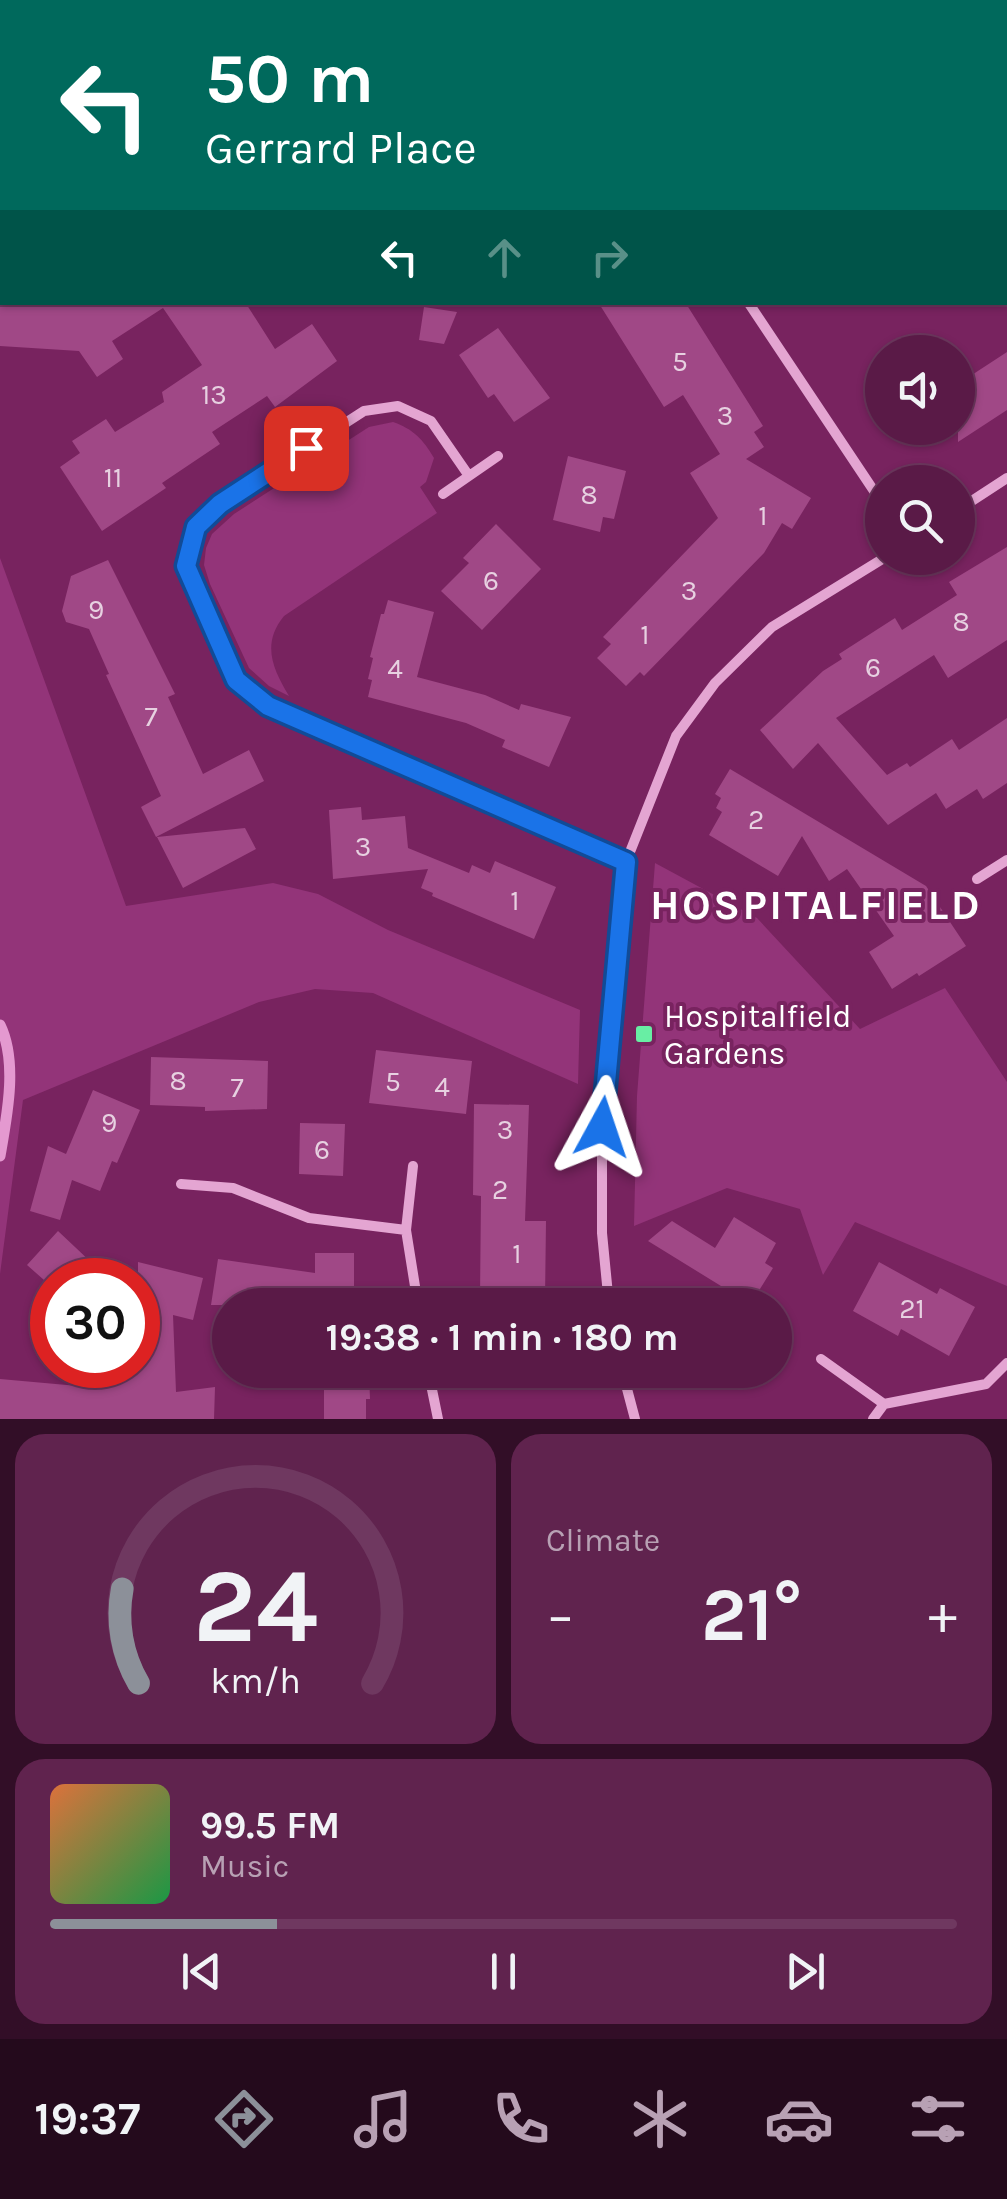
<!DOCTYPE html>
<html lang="en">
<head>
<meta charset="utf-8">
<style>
  :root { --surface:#5a1a47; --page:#60234e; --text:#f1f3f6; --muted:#b8a1b4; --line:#6f3860; --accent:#8c9099 }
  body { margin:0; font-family:Karla,sans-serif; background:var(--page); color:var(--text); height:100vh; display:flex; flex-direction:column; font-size:38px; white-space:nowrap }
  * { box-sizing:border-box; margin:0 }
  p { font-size:32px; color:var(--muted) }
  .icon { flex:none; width:55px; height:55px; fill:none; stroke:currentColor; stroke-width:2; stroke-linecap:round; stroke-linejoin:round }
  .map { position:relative; height:1419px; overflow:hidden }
  .sheet { display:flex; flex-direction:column; gap:15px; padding:15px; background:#320e27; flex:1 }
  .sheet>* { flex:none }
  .banner { position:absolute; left:0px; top:0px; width:1008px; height:305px; box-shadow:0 2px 8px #0004,0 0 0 2px var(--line); background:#00695c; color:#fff; overflow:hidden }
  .tools { position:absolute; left:865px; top:335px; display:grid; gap:20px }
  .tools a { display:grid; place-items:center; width:110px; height:110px; border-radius:50%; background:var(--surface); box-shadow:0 2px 8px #0004,0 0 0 2px var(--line); font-size:50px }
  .speed { position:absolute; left:30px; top:1258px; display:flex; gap:20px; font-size:50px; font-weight:700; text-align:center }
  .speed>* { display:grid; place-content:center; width:130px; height:130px; border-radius:50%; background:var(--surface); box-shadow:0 2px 8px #0004,0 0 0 2px var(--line); line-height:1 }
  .speed .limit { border:15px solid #d22; background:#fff; color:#111 }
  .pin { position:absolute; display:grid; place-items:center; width:85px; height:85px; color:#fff; margin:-42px; border-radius:20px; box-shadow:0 5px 15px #0006 }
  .me { position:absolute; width:110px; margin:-55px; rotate:5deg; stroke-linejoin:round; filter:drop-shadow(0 0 8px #0008) }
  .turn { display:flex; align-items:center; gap:35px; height:210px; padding:0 40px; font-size:45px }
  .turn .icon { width:130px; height:130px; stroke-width:2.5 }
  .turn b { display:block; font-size:70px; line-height:85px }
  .lanes { display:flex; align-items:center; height:95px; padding:0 40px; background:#0003; justify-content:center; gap:50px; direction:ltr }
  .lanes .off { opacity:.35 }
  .big { font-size:75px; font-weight:700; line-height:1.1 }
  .sheet .widget { flex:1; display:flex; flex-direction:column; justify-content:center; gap:15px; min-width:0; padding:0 35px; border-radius:30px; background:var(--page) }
  .sheet .dial { align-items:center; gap:0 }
  .dial svg { height:260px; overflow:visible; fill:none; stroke:var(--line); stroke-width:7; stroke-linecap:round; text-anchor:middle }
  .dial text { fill:var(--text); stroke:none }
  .song { display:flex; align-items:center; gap:30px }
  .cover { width:120px; height:120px; border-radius:15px; background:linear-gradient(135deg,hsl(20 70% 55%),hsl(140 70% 35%)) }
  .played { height:10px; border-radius:5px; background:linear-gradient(90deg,var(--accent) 25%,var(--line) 25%) }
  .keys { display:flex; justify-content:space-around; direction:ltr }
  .heat { display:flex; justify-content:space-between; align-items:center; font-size:55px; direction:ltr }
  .sheet .tiles { flex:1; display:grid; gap:15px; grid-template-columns:1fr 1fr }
  .widget:last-child { grid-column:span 2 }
  .trip { position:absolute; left:212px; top:1288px; width:580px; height:100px; border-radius:50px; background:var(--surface); box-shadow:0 2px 8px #0004,0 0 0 2px var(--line); font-weight:700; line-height:100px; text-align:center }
  .tab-bar { display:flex; height:160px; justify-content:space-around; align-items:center; background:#240a1c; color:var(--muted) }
  .tab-bar .icon { width:70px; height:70px }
  .tab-bar .current { color:var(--accent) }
  .tab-bar b { font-size:45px; color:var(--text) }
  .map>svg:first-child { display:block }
  .green { fill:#933479 }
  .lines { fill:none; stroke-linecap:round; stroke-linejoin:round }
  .stream { stroke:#e499d0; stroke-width:11 }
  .building { fill:#a04886 }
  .street { stroke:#e4a5d2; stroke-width:10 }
  .route-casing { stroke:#114b97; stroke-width:25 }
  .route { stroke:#1a73e8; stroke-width:18 }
  .poi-dot { fill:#68eea4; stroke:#78235f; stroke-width:4 }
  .labels { text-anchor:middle; stroke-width:8; stroke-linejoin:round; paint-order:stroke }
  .number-label { font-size:28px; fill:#e7d1e1 }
  .poi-label { font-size:32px; fill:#fff; stroke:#78235f; text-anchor:start }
  .district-label { font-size:42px; font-weight:bold; letter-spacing:2.5px; fill:#fff; stroke:#78235f }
</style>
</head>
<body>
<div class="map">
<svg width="1007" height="1419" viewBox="0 0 1007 1419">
  <rect width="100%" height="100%" fill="#78235f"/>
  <path class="green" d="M393 422C413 429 423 439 434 458L426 482 420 487 437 513 284 616C261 644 273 669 289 696L269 686 249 668 210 584 204 565 206 548 212 534 234 514 369 427Z
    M0 558 126 906 273 883 318 894 388 930 580 1010 578 1084 373 993 315 989 259 1002 23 1100 0 1274Z
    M655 863 757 918 860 1029 945 988 1007 1082V1286L855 1222 823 1275 800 1209 727 1188 634 1226 637 1096Z"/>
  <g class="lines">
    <path class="stream" d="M0 1025C18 1062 7 1116 0 1156"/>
  </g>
  <path class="building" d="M0 302H245L275 349 312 324 337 361 275 407 267 396 212 432 220 444 162 483 166 488 102 531 60 467 80 453 72 441 106 419 115 432 164 402 162 392 202 365 163 308 112 341 123 359 97 377 79 351 0 346Z
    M598 302H685L763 426 754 432 764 447 746 459 811 498 792 529 782 523 764 553 644 676 640 672 626 686 597 658 611 644 603 637 718 518 690 473 720 454 683 395 664 407Z
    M424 307 457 312 444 344 419 340Z
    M498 328 550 398 514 422 494 394 488 398 459 355Z
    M1007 352V410L958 442V384Z
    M568 456 626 471 614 519 603 517 600 532 553 520Z
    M496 524 541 569 482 630 441 591 469 563 463 558Z
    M1007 547V640L948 678 934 655 836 718 887 775 907 763 910 767 952 739 959 750 1007 718V783L983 799 977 789 946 809 936 793 888 825 818 743 793 769 760 730 823 671 842 659 839 654 895 618 902 630 957 595 949 582Z
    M108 560 175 694 168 697 203 774 249 750 264 781 156 837 141 807 161 796 106 675 109 674 89 629 66 622 62 611 71 576Z
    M388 600 434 612 417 677 485 695 519 710 521 704 571 717 549 767 502 747 505 740 466 723 368 697 372 680 368 679 373 658 370 657 381 614H384Z
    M730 769 926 886 966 946 919 976 917 973 892 989 869 952 894 936 847 869 829 881 802 836 778 876 709 835 722 812 716 808 721 798 715 794Z
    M361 807 362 820 405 816 408 848 469 873 472 865 490 873 495 861 556 887 534 939 432 896 433 893 421 888 428 869 333 879 329 810Z
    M245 828 256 849 183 888 157 837Z
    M376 1050 472 1061 466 1114 369 1103Z
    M151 1057 268 1061 267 1109 205 1111V1107L150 1105Z
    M93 1090 140 1110 117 1163 112 1161 100 1191 72 1180 60 1220 30 1211 48 1146 66 1154Z
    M474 1104 529 1105 525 1221H546L545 1300 480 1297 481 1196 473 1195Z
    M300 1123 345 1124 343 1176 299 1174Z
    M734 1217 776 1243 765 1263 773 1268 750 1305H710L721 1286 648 1241 672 1221 715 1248Z
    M58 1231 110 1280H44L27 1265Z
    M315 1253H354V1292H345V1305H211L218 1259 315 1273Z
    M138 1262 203 1278 193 1320 173 1315 176 1392 215 1387 214 1419H0V1379L78 1386 79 1365H138Z
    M879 1262 937 1294 940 1288 975 1307 949 1356 901 1329 898 1336 853 1311Z
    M324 1370H369L370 1399H366V1419H324Z"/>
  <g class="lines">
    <path class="street" d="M552 0 554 2
      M936 0 938 2
      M383 2 387 0
      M1005 105 1007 103
      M748 302 882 503
      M469 476 431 421 398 406 364 411 220 504 196 527 186 566 236 680 268 707 626 862
      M443 494 498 456
      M958 510 1007 478
      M977 879 1007 860
      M413 1166 406 1230 418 1305
      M181 1184 233 1188 309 1218 406 1230
      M609 1305 602 1233V1127L626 862 676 736 715 683 772 627 884 558
      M821 1359 884 1404
      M428 1370 438 1419
      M622 1370 635 1419
      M873 1419 884 1404 986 1384 1007 1363"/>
  </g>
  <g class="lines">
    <defs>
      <path id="route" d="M306 448 220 504 196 527 186 566 236 680 268 706 626 862 602 1127"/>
    </defs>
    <use href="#route" class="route-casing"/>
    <use href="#route" class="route"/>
  </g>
  <rect class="poi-dot" x="634" y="1024" width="20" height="20" rx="5"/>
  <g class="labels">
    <g class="number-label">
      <text x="680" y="371">5</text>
      <text x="214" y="404">13</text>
      <text x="725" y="425">3</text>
      <text x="113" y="487">11</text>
      <text x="589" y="504">8</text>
      <text x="763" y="525">1</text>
      <text x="491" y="590">6</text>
      <text x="689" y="600">3</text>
      <text x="96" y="619">9</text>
      <text x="961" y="631">8</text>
      <text x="645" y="644">1</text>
      <text x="873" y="677">6</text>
      <text x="395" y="678">4</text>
      <text x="151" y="726">7</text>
      <text x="756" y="829">2</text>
      <text x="363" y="856">3</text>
      <text x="515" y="910">1</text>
      <text x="178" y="1090">8</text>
      <text x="393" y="1091">5</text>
      <text x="442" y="1096">4</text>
      <text x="237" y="1097">7</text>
      <text x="109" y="1132">9</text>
      <text x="505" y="1139">3</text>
      <text x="322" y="1159">6</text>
      <text x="500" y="1199">2</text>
      <text x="517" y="1263">1</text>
      <text x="912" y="1318">21</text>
    </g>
    <g class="poi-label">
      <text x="664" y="1027">Hospitalfield<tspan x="664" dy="37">Gardens</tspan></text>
    </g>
    <g class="district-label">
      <text x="816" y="919">HOSPITALFIELD</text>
    </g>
  </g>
</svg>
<div class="tools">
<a><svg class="icon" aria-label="sound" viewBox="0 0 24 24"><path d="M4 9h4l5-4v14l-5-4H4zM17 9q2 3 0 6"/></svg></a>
<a><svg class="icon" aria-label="search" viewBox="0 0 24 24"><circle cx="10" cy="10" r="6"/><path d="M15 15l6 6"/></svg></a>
</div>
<div class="speed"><div class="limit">30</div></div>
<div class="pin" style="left:306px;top:448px;background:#d93025"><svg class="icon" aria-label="arrive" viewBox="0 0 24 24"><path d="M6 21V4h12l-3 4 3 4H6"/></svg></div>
<svg class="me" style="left:602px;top:1127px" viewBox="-20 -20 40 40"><path d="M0-17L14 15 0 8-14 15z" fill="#1a73e8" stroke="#fff" stroke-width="4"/></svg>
<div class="trip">19:38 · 1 min · 180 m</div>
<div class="banner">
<div class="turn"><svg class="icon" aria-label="left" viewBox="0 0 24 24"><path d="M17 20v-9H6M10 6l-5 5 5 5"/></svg><div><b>50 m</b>Gerrard Place</div></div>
<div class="lanes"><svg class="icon" aria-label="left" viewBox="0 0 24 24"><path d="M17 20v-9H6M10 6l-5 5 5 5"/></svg><svg class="icon off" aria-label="ahead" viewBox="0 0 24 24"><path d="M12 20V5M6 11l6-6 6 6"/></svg><svg class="icon off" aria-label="right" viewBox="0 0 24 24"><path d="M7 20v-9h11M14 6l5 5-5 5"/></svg></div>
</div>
</div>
<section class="sheet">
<div class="tiles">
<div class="widget dial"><svg viewBox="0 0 100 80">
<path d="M14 69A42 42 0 1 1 86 69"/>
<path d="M14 69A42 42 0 0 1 9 40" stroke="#8c9099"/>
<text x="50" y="56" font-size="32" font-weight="700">24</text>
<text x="50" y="72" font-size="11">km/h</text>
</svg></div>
<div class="widget"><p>Climate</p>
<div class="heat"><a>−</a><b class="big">21°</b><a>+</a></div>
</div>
<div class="widget">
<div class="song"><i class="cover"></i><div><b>99.5 FM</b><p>Music</p></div></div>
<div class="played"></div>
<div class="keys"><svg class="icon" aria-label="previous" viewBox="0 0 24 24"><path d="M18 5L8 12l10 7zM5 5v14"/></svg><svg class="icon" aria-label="pause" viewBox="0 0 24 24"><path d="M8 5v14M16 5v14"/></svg><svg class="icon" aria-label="next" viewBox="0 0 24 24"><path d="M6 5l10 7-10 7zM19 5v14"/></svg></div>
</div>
</div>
</section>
<nav class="tab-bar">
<b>19:37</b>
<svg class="icon current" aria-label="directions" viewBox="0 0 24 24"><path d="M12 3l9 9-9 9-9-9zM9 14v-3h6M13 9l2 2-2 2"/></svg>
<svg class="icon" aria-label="music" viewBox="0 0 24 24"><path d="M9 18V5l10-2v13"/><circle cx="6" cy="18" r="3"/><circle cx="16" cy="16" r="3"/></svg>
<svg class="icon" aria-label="phone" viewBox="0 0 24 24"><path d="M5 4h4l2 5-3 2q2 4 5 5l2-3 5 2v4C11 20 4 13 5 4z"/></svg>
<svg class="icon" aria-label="climate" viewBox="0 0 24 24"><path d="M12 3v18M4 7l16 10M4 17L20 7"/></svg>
<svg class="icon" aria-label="car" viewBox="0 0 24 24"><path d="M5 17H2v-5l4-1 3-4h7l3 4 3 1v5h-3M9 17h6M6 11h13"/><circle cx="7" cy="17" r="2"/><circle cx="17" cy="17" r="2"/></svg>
<svg class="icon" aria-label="filters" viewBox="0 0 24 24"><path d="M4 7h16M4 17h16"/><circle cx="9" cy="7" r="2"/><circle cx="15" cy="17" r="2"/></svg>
</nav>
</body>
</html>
